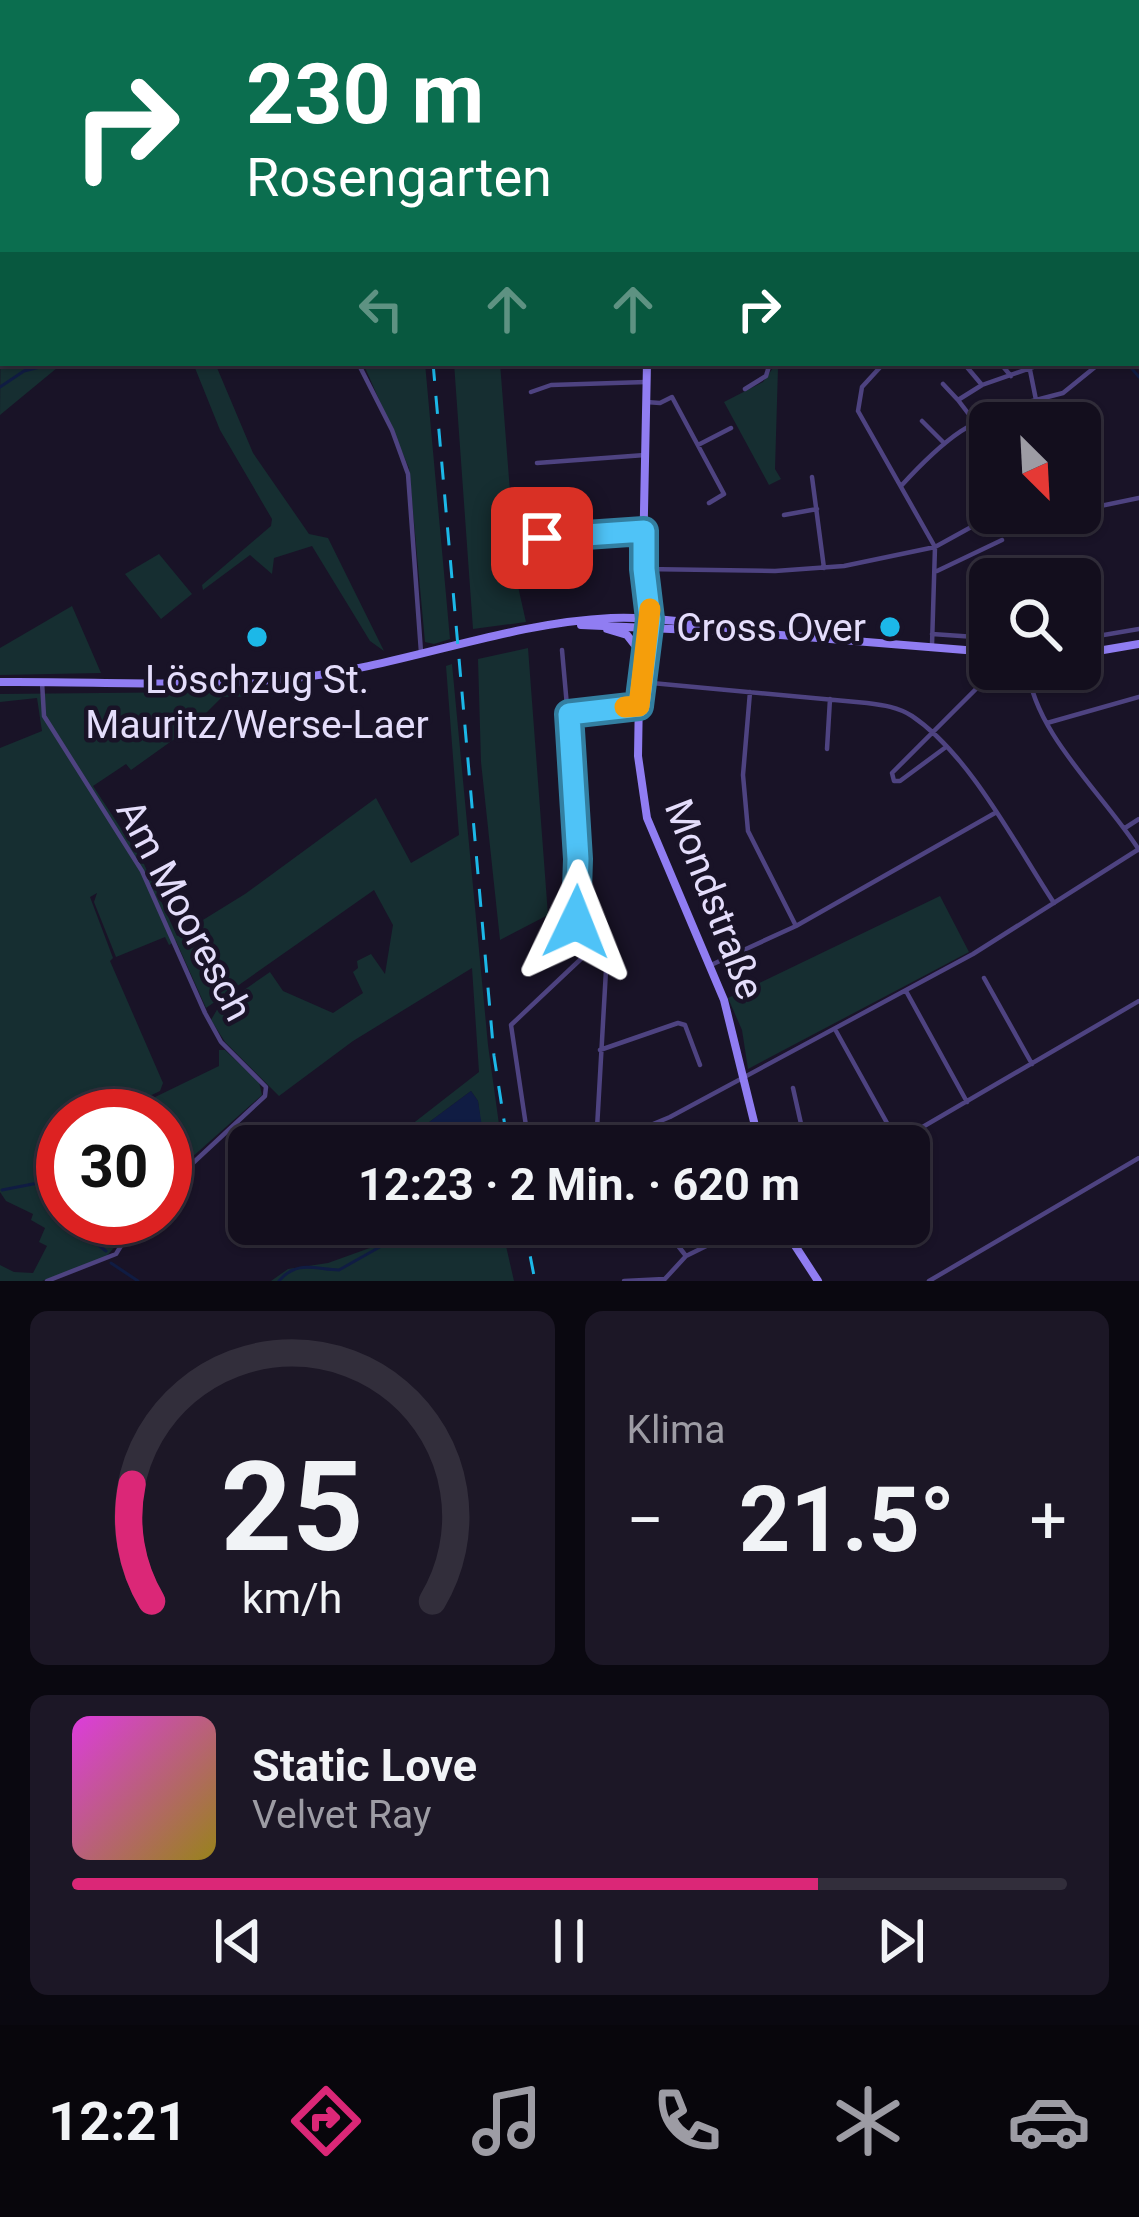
<!DOCTYPE html>
<html lang="de">
<head>
<meta charset="utf-8">
<style>
  :root { --surface:#130e1d; --page:#1c1726; --text:#f1f3f6; --muted:#9d9ca4; --line:#322e3b; --accent:#db2777 }
  body { margin:0; font-family:Roboto,sans-serif; background:var(--page); color:var(--text); height:100vh; display:flex; flex-direction:column; font-size:45px; white-space:nowrap }
  * { box-sizing:border-box; margin:0 }
  p { font-size:39px; color:var(--muted) }
  .icon { flex:none; width:66px; height:66px; fill:none; stroke:currentColor; stroke-width:2; stroke-linecap:round; stroke-linejoin:round }
  .map { position:relative; height:1281px; overflow:hidden }
  .sheet { display:flex; flex-direction:column; gap:30px; padding:30px; background:#0a0810; flex:1 }
  .sheet>* { flex:none }
  .banner { position:absolute; left:0px; top:0px; width:1140px; height:366px; box-shadow:0 3px 9px #0004,0 0 0 3px var(--line); background:#0b6e4f; color:#fff; overflow:hidden }
  .needle { width:78px; rotate:156deg }
  .fabs { position:absolute; left:969px; top:402px; display:grid; gap:24px }
  .fabs a { display:grid; place-items:center; width:132px; height:132px; border-radius:18px; background:var(--surface); box-shadow:0 3px 9px #0004,0 0 0 3px var(--line); font-size:60px }
  .speed { position:absolute; left:36px; top:1089px; display:flex; gap:24px; font-size:60px; font-weight:700; text-align:center }
  .speed>* { display:grid; place-content:center; width:156px; height:156px; border-radius:50%; background:var(--surface); box-shadow:0 3px 9px #0004,0 0 0 3px var(--line); line-height:1 }
  .speed .limit { border:18px solid #d22; background:#fff; color:#111 }
  .pin { position:absolute; display:grid; place-items:center; width:102px; height:102px; color:#fff; margin:-51px; border-radius:24px; box-shadow:0 6px 18px #0006 }
  .me { position:absolute; width:132px; margin:-66px; rotate:2deg; stroke-linejoin:round; filter:drop-shadow(0 0 9px #0008) }
  .turn { display:flex; align-items:center; gap:42px; height:252px; padding:0 48px; font-size:54px }
  .turn .icon { width:156px; height:156px; stroke-width:2.5 }
  .turn b { display:block; font-size:84px; line-height:102px }
  .lanes { display:flex; align-items:center; height:114px; padding:0 48px; background:#0003; justify-content:center; gap:60px; direction:ltr }
  .lanes .off { opacity:.35 }
  .big { font-size:90px; font-weight:700; line-height:1.1 }
  .sheet .card { flex:1; display:flex; flex-direction:column; justify-content:center; gap:18px; min-width:0; padding:0 42px; border-radius:18px; background:var(--page) }
  .sheet .dial { align-items:center; gap:0 }
  .dial svg { height:312px; overflow:visible; fill:none; stroke:var(--line); stroke-width:7; stroke-linecap:round; text-anchor:middle }
  .dial text { fill:var(--text); stroke:none }
  .song { display:flex; align-items:center; gap:36px }
  .cover { width:144px; height:144px; border-radius:18px; background:linear-gradient(135deg,hsl(300 70% 55%),hsl(50 70% 35%)) }
  .played { height:12px; border-radius:6px; background:linear-gradient(90deg,var(--accent) 75%,var(--line) 75%) }
  .keys { display:flex; justify-content:space-around; direction:ltr }
  .heat { display:flex; justify-content:space-between; align-items:center; font-size:66px; direction:ltr }
  .sheet .tiles { flex:1; display:grid; gap:30px; grid-template-columns:1fr 1fr }
  .card:last-child { grid-column:span 2 }
  .trip { position:absolute; left:228px; top:1125px; width:702px; height:120px; border-radius:18px; background:var(--surface); box-shadow:0 3px 9px #0004,0 0 0 3px var(--line); font-weight:700; line-height:120px; text-align:center }
  .menu { display:flex; height:192px; justify-content:space-around; align-items:center; background:#08060c; color:var(--muted) }
  .menu .icon { width:84px; height:84px }
  .menu .selected { color:var(--accent) }
  .menu b { font-size:54px; color:var(--text) }
  .map>svg:first-child { display:block }
  .green { fill:#162e31 }
  .water { fill:#101c43 }
  .lines { fill:none; stroke-linecap:round; stroke-linejoin:round }
  .stream { stroke:#101c43; stroke-width:3 }
  .street { stroke:#4e4381; stroke-width:4.5 }
  .secondary { stroke:#907df2; stroke-width:8 }
  .rail { stroke:#1cb8e8; stroke-width:3; stroke-dasharray:18 15; stroke-linecap:butt }
  .route-casing { stroke:#337fa1; stroke-width:30 }
  .route { stroke:#4fc3f7; stroke-width:21 }
  .slow { stroke:#f59e0b; stroke-width:21 }
  .poi-dot { fill:#1cb8e8; stroke:#191327; stroke-width:4.5 }
  .labels { text-anchor:middle; stroke-width:9; stroke-linejoin:round; paint-order:stroke }
  .poi-label { font-size:39px; fill:#e4ddfb; stroke:#191327; text-anchor:end }
  .street-label { font-size:39px; fill:#e4ddfb; stroke:#191327 }
</style>
</head>
<body>
<div class="map">
<svg width="1139" height="1281" viewBox="0 0 1139 1281">
  <rect width="100%" height="100%" fill="#191327"/>
  <path class="green" d="M3 59V363H63L0 415Z
    M193 363H215L253 453 309 534 328 538 384 651 370 641 312 546 274 558 272 574 250 555 203 590 202 585 271 526 272 519 220 430Z
    M363 363H425L450 639 434 644 425 642 409 468Z
    M454 363H500L517 582 526 622 473 629Z
    M773 368H778L775 469 781 479 769 485 724 402 763 382Z
    M159 554 192 594 161 619 125 574Z
    M72 606 101 673 0 675V648Z
    M528 648 548 915 500 940 481 762 478 659Z
    M452 664 488 1045 502 1146H485L483 1141 478 1101 471 1091 397 1146H384L479 1072 472 968 353 1041 279 1096 225 1042 211 1020 218 1008 270 972 283 991 333 1013 363 993 353 972 358 968 357 961 371 954 385 974 393 925 374 890 206 1008 176 941 169 945 165 937 116 957 94 902 97 893 90 897 113 958 110 961 163 1083 160 1091 108 1116H63V1218H140L105 1258 42 1281H0V1265L14 1272 33 1273 47 1246 39 1242 45 1228 31 1220 33 1214 6 1201 0 1192V748L42 731 37 698 0 702V694L304 691 283 696 222 697 194 725 131 770 126 764 93 786 143 862 177 936 245 894 376 798 411 863 459 835 446 666Z
    M940 896 969 952 748 1069 742 1030 728 998Z
    M219 1050H225L259 1082 262 1095 181 1167 165 1187V1116H116L219 1066Z
    M382 1224H501L514 1281H271L288 1269 328 1263 392 1240Z"/>
  <path class="water" d="M471 1091 478 1101 485 1146H397Z"/>
  <g class="lines">
    <path class="stream" d="M676 0 678 3
      M973 0 975 3
      M509 3H524
      M667 3 671 0
      M1118 3 1126 0
      M1127 363 1139 377
      M0 387 24 371 56 363
      M2 1190 38 1183 63 1217
      M65 1219 106 1251
      M414 1225 415 1224
      M111 1263 138 1281
      M279 1281C297 1259 317 1270 339 1270L401 1235"/>
    <path class="street" d="M184 0 185 3
      M358 363 392 430 408 474 421 652
      M884 363 862 387 858 411 935 547 932 645
      M1000 363 1011 376
      M966 366 982 385
      M943 384 958 400
      M745 389 766 376 770 363
      M531 392 551 385 646 382
      M1036 400 1063 393 1100 363
      M646 402 660 403 672 397 724 494 709 503
      M922 421 943 442
      M974 421 958 400 982 385 1045 363
      M698 445 731 428
      M537 463 645 455
      M812 477 824 568
      M901 486C944 439 972 416 1036 400L1030 370
      M1086 509 1139 498
      M784 515 817 509
      M975 523C967 503 973 484 990 471
      M542 538 644 531
      M644 569 775 571 844 566 935 547 984 520 1024 513
      M937 571 1002 540
      M932 634 990 638
      M1080 639 1139 629
      M562 650 574 785 576 922 608 935 596 1146
      M1028 669C1034 733 1105 796 1139 850
      M42 682 44 716 142 871 205 1013 221 1042 266 1087 265 1096 165 1189
      M641 682 867 703C883 705 898 707 912 716 970 755 1015 844 1054 903
      M750 692 743 775 748 831 796 926
      M569 714 639 706
      M1047 723 1139 697
      M946 747 900 781H894L892 773 988 677 1028 676
      M827 749 830 699
      M1125 828 1139 819
      M711 965 796 926 995 813
      M984 978 1032 1064
      M906 991 967 1102
      M836 1031 897 1141
      M600 1050 678 1023 685 1025 700 1065
      M793 1088 806 1146
      M703 1131 708 1146
      M529 1146 511 1025 583 957 606 959
      M600 1146 670 1117 973 954 1139 849
      M890 1146 1139 1001
      M661 1224 686 1256
      M47 1281 116 1254 138 1218
      M624 1281 664 1279
      M663 1281 686 1256 751 1224
      M929 1281 1139 1158"/>
    <path class="secondary" d="M659 0V3
      M645 590 640 632 638 756 647 818 724 1000 760 1146
      M581 625 716 631
      M607 629 627 635 638 649
      M755 633 990 652
      M1080 654 1139 644
      M643 666 650 619 643 560 647 363
      M0 682C97 681 198 688 295 678 402 667 504 623 611 618 660 616 710 626 758 633
      M781 1224 818 1281"/>
    <path class="rail" d="M437 3V0
      M433 363 494 1056 508 1146
      M524 1224 535 1281"/>
  </g>
  <g class="lines">
    <defs>
      <path id="route" d="M542 538 644 531V569L650 619 639 706 569 714 578 859 576 922"/>
    </defs>
    <use href="#route" class="route-casing"/>
    <use href="#route" class="route"/>
    <path class="slow" d="M625 707 639 706 650 609"/>
  </g>
  <g class="poi-dot">
    <circle cx="890" cy="627" r="12"/>
    <circle cx="257" cy="637" r="12"/>
  </g>
  <g class="labels">
    <g class="poi-label">
      <text x="866" y="641">Cross Over</text>
      <text x="257" y="693" text-anchor="middle">Löschzug St.<tspan x="257" dy="45">Mauritz/Werse-Laer</tspan></text>
    </g>
    <g class="street-label">
      <text transform="translate(715 899) rotate(69)" y="14">Mondstraße</text>
      <text transform="translate(185 910) rotate(62)" y="14">Am Mooresch</text>
    </g>
  </g>
</svg>
<div class="fabs">
<a><svg class="needle" viewBox="-14 -14 28 28"><path d="M0-13l5 13h-10z" fill="#e53935"/><path d="M0 13l5-13h-10z" fill="#9d9ca4"/></svg></a>
<a><svg class="icon" aria-label="search" viewBox="0 0 24 24"><circle cx="10" cy="10" r="6"/><path d="M15 15l6 6"/></svg></a>
</div>
<div class="speed"><div class="limit">30</div></div>
<div class="pin" style="left:542px;top:538px;background:#d93025"><svg class="icon" aria-label="arrive" viewBox="0 0 24 24"><path d="M6 21V4h12l-3 4 3 4H6"/></svg></div>
<svg class="me" style="left:576px;top:922px" viewBox="-20 -20 40 40"><path d="M0-17L14 15 0 8-14 15z" fill="#4fc3f7" stroke="#fff" stroke-width="4"/></svg>
<div class="trip">12:23 · 2 Min. · 620 m</div>
<div class="banner">
<div class="turn"><svg class="icon" aria-label="right" viewBox="0 0 24 24"><path d="M7 20v-9h11M14 6l5 5-5 5"/></svg><div><b>230 m</b>Rosengarten</div></div>
<div class="lanes"><svg class="icon off" aria-label="left" viewBox="0 0 24 24"><path d="M17 20v-9H6M10 6l-5 5 5 5"/></svg><svg class="icon off" aria-label="ahead" viewBox="0 0 24 24"><path d="M12 20V5M6 11l6-6 6 6"/></svg><svg class="icon off" aria-label="ahead" viewBox="0 0 24 24"><path d="M12 20V5M6 11l6-6 6 6"/></svg><svg class="icon" aria-label="right" viewBox="0 0 24 24"><path d="M7 20v-9h11M14 6l5 5-5 5"/></svg></div>
</div>
</div>
<section class="sheet">
<div class="tiles">
<div class="card dial"><svg viewBox="0 0 100 80">
<path d="M14 69A42 42 0 1 1 86 69"/>
<path d="M14 69A42 42 0 0 1 9 39" stroke="#db2777"/>
<text x="50" y="56" font-size="32" font-weight="700">25</text>
<text x="50" y="72" font-size="11">km/h</text>
</svg></div>
<div class="card"><p>Klima</p>
<div class="heat"><a>−</a><b class="big">21.5°</b><a>+</a></div>
</div>
<div class="card">
<div class="song"><i class="cover"></i><div><b>Static Love</b><p>Velvet Ray</p></div></div>
<div class="played"></div>
<div class="keys"><svg class="icon" aria-label="previous" viewBox="0 0 24 24"><path d="M18 5L8 12l10 7zM5 5v14"/></svg><svg class="icon" aria-label="pause" viewBox="0 0 24 24"><path d="M8 5v14M16 5v14"/></svg><svg class="icon" aria-label="next" viewBox="0 0 24 24"><path d="M6 5l10 7-10 7zM19 5v14"/></svg></div>
</div>
</div>
</section>
<nav class="menu">
<b>12:21</b>
<svg class="icon selected" aria-label="directions" viewBox="0 0 24 24"><path d="M12 3l9 9-9 9-9-9zM9 14v-3h6M13 9l2 2-2 2"/></svg>
<svg class="icon" aria-label="music" viewBox="0 0 24 24"><path d="M9 18V5l10-2v13"/><circle cx="6" cy="18" r="3"/><circle cx="16" cy="16" r="3"/></svg>
<svg class="icon" aria-label="phone" viewBox="0 0 24 24"><path d="M5 4h4l2 5-3 2q2 4 5 5l2-3 5 2v4C11 20 4 13 5 4z"/></svg>
<svg class="icon" aria-label="climate" viewBox="0 0 24 24"><path d="M12 3v18M4 7l16 10M4 17L20 7"/></svg>
<svg class="icon" aria-label="car" viewBox="0 0 24 24"><path d="M5 17H2v-5l4-1 3-4h7l3 4 3 1v5h-3M9 17h6M6 11h13"/><circle cx="7" cy="17" r="2"/><circle cx="17" cy="17" r="2"/></svg>
</nav>
</body>
</html>
